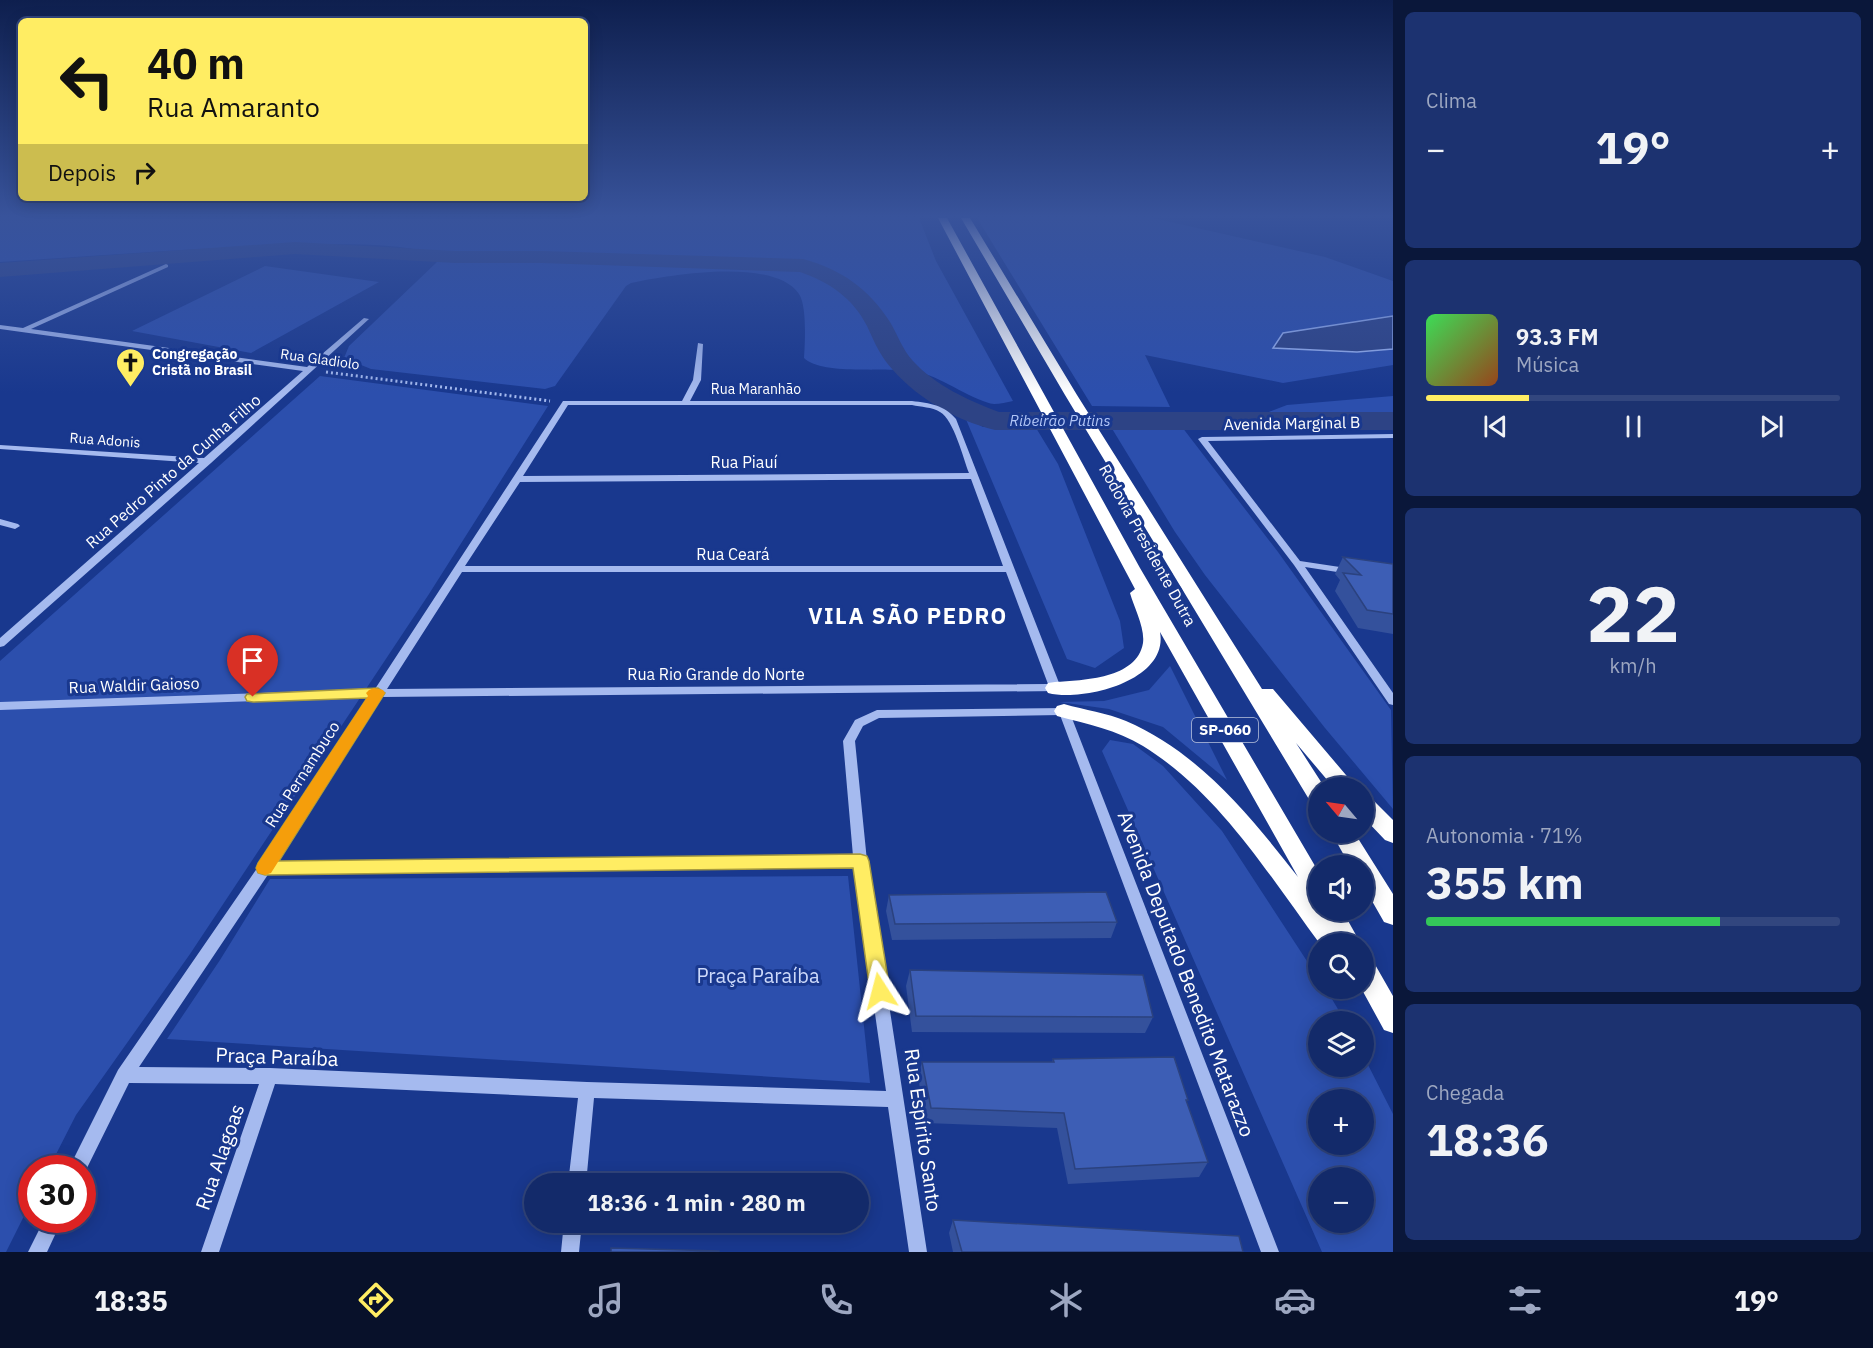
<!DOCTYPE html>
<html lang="pt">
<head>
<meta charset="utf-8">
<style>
  :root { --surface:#132a6a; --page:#1c3270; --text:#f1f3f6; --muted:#9da7c1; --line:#32467e; --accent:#ffed63 }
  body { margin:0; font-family:"IBM Plex Sans",sans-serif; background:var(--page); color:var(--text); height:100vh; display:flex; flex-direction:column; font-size:22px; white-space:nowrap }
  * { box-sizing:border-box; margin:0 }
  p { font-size:20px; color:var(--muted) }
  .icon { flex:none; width:33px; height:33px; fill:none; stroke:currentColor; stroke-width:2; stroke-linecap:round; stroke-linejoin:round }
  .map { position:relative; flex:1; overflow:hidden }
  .side { display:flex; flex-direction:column; gap:12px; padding:12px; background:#0a173a; width:480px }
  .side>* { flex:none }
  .hud { position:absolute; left:18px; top:18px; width:570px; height:183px; border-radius:9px; box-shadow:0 3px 15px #0003,0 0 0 2px var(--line); background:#ffed63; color:#111; overflow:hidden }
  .needle { width:39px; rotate:299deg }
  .controls { position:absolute; left:1308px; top:777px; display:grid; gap:12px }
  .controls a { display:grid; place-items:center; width:66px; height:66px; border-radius:50%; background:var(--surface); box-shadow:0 3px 15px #0003,0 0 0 2px var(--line); font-size:30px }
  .speed { position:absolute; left:18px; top:1155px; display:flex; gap:12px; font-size:30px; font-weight:700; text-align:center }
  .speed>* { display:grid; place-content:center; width:78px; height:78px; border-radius:50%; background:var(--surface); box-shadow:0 3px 15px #0003,0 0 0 2px var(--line); line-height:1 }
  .speed .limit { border:9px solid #d22; background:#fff; color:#111 }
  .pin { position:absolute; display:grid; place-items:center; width:51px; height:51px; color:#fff; margin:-62px -26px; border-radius:50% 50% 50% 0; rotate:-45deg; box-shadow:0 0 6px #0007 }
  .pin .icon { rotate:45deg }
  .me { position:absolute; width:66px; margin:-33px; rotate:351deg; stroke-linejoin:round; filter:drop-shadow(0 0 4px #0008) }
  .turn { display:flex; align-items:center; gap:21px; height:126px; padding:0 30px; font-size:27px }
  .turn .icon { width:78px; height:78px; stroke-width:2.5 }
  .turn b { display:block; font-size:42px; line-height:51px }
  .then { display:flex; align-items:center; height:57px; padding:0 30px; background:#0003; gap:12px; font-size:22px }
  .big { font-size:45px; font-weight:700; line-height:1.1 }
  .side .card { flex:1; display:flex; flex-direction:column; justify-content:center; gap:9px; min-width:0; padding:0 21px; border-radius:9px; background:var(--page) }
  .side .dial { align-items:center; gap:0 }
  .dial b { font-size:78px; line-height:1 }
  .song { display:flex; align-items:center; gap:18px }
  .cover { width:72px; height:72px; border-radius:9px; background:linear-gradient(135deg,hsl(130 70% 55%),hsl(20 70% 35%)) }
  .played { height:6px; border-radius:3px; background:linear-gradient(90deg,var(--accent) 25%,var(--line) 25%) }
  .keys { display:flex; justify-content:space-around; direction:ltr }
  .heat { display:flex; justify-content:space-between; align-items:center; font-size:33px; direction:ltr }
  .charge { height:9px; border-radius:4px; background:linear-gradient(90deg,#34c759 71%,var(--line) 0) }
  .trip { position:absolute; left:524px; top:1173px; width:345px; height:60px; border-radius:30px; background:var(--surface); box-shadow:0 3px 15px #0003,0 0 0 2px var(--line); font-weight:700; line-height:60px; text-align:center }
  .menu { display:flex; height:96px; justify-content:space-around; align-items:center; background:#08112a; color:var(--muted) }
  .menu .icon { width:42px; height:42px }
  .menu .on { color:var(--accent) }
  .menu b { font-size:27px; color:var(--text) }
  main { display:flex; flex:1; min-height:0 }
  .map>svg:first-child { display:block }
  .green { fill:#2c4fad; fill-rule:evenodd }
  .water { fill:#2d4385; stroke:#98b2f1; stroke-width:1.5 }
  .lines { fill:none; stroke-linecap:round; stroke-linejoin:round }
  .river { fill:#2d4385; fill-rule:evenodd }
  .path { stroke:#a5baef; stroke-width:3; stroke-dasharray:2 3; stroke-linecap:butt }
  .minor { fill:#a5baef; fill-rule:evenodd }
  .highway { fill:#fff; fill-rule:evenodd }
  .wall { fill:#34519c }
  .building { fill:#3d5eb5; stroke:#2b427f; stroke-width:1.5 }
  .route { fill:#ffed63; stroke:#a69a40; stroke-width:1.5 }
  .slow { fill:#f59e0b }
  .labels { text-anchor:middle; stroke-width:6; stroke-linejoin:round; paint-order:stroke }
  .far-poi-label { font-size:14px; font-weight:bold; fill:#fff; stroke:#19388e; text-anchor:start }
  .far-street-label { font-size:14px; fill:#fff; stroke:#19388e }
  .far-water-label { font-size:15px; font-style:italic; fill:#b1c5f6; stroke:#19388e }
  .shield { fill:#19388e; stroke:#bac3dd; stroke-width:1.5 }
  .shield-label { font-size:15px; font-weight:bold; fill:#fff }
  .street-label { font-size:16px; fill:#fff; stroke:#19388e }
  .near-street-label { font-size:20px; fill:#fff; stroke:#19388e }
  .near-park-label { font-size:20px; fill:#ccd9fa; stroke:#19388e }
  .district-label { font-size:22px; font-weight:bold; letter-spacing:1.5px; fill:#fff; stroke:#19388e }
</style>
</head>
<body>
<main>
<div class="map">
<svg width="1393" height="1252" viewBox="0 0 1393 1252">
  <rect width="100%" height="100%" fill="#19388e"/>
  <path class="green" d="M0 218H919L936 261 1013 401C1007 402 1000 404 994 404 976 402 942 378 922 373 892 365 824 377 804 358 805 343 807 306 799 294 774 257 669 275 631 283L626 286 555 386 545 389 371 369 344 358 349 346 437 262 432 252C384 242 335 244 287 245 191 248 95 256 0 262Z
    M977 218H1153L1325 257 1393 281V365L1283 383 1145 355 1170 407 1092 406Z
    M265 266 379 282 251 353 132 331Z
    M320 376 548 406 429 594 190 954 76 1115 49 1168H32L31 1202 6 1252H0V661Z
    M1393 396V421L1251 419 1287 405Z
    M965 417 983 427 994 424 1033 423 1058 464 1120 621 1124 648 1095 668 1067 659Z
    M1111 427H1182L1278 552 1391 710 1393 809 1325 728 1205 575 1175 532Z
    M1170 666 1227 780 1163 727 1109 709 1059 702 1104 701 1149 690Z
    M1110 740 1133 744 1163 766 1222 831 1318 978V988L1326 989 1345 1021 1318 1022V1066H1364V1057L1393 1114V1252H1322L1102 751ZM1318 1100H1364V1144H1318ZM1318 1178H1364V1222H1318Z
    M848 876 870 1083 167 1039 220 960 270 879Z"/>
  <path class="water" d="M1393 316V349L1357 352 1273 348 1283 333Z"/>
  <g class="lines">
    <path class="river" d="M295 242 455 251H542L803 259C841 269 869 289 890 322 898 335 902 349 913 361 936 386 968 400 999 412H1393V430H995C954 420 913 396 887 363 878 351 873 339 867 326 853 298 829 282 800 272L542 263H455L295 254 0 277V263Z"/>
    <path class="path" d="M326 372 550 401"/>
    <path class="minor" d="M166 264 168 265V267L31 329 307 367 364 318 369 319 211 463 4 646 0 647V638L199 463 0 449V445L204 458 303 371 0 329V325L23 328Z
      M698 343 703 344 701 380 690 401H912C930 403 944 405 956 419L1061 688 1059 691 382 697 276 862 853 856 843 741 855 720 877 710 1068 708 1279 1252H1261L1060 715 879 718 863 726 855 741 867 861 927 1252H909L888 1107 594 1098 586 1184H568L578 1098 275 1084 219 1252H201L259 1084 129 1083 84 1174 82 1175V1168H69L118 1070 260 864 370 697 0 710V702L375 689 563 401H682L693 380ZM568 405H912C921 407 932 407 940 412 954 420 963 458 969 473L523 476ZM971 479 1003 566H465L520 482ZM462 572H1006L1048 684 387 689ZM854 866 886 1091 587 1082 270 1068 139 1067 269 873Z
      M1393 434V438L1208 441 1300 561 1353 569 1355 571 1350 574 1305 567 1393 693V705L1389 704 1294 565 1198 439 1202 437Z
      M0 519 18 524 20 526 15 529 0 525Z
      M44 1220H62L47 1252H28Z
      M564 1222H582L579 1252H561Z"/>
    <path class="highway" d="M938 218H947L1140 568 1318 871V901L1315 900 1318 904V910H1342L1361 944H1320C1268 874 1219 793 1143 746 1117 730 1087 724 1057 716L1054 711 1057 706 1064 704C1085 710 1107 713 1126 721 1200 753 1250 816 1298 877L1160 632C1169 681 1083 702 1048 693L1045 688 1048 683 1055 682C1083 680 1137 679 1143 643 1145 627 1134 608 1130 593L1135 589Z
      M961 218H970L1077 395 1262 689H1273L1357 788H1334L1296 743 1325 788H1318V803L1310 801 1065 395Z
      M1364 797 1372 799 1393 820V843L1385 840 1364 818Z
      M1331 832H1354L1393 894V925L1384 922 1364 887V866H1350Z
      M1364 958 1373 961 1393 996V1033L1384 1030 1361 988H1364Z"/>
  </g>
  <path class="wall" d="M1343 557 1393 564V634L1358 628 1335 591 1340 580 1335 574Z
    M889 895 1117 922 1111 938 892 940 886 911Z
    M910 970 1153 1017 1145 1033 912 1032 906 986Z
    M1053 1059 1188 1100 1186 1102 1208 1162 1199 1177 1068 1184 1057 1128 926 1123 918 1077 922 1062H1052Z
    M953 1220 1243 1252H953L949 1233Z"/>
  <path class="building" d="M1343 557 1393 564V614L1367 610 1343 573 1361 575Z
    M1106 892 1117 922 895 924 889 895Z
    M910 970 1143 975 1153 1017 916 1016Z
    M1174 1057 1188 1100H1186L1208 1162 1075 1169 1064 1113 931 1108 922 1062H1054L1053 1059Z
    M953 1220 1239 1236 1243 1252H962Z
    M611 1248 719 1251V1252H611Z"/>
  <linearGradient id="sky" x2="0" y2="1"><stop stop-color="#0e1f4e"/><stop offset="0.55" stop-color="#38539b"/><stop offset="1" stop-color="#38539b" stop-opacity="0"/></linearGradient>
  <rect width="1393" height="393" fill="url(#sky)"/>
  <path class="route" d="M378 688 385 693 279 861 860 854 867 856 869 861 890 991 887 997 880 1000 873 997 870 991 853 868 265 875 258 873 256 868 258 863 367 698 253 702 247 701 245 697 247 694Z"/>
  <path class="slow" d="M374 688 383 690 385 693 271 873 265 875 258 873 256 868 258 863 368 696 366 693 369 690Z"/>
  <defs>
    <symbol id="church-pin" viewBox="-11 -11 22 30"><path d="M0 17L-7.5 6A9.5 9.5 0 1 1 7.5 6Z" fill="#ffed63" stroke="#19388e"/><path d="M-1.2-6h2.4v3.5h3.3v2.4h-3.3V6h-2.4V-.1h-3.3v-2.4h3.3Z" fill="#111"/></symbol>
  </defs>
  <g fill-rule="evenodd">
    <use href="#church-pin" x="114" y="346" width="33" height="45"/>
  </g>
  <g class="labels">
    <g class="far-poi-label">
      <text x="152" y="359">Congregação<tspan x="152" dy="16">Cristã no Brasil</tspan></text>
    </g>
    <g class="far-street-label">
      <text transform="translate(320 359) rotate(8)" y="5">Rua Gladiolo</text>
      <text x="756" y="394">Rua Maranhão</text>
      <text transform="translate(105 440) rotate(4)" y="5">Rua Adonis</text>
    </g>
    <g class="far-water-label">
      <text x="1060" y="426">Ribeirão Putins</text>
    </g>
    <rect class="shield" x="1192" y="718" width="66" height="24" rx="4.5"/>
    <g class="shield-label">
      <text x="1225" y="735">SP-060</text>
    </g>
    <g class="street-label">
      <text transform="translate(1292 423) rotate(-1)" y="6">Avenida Marginal B</text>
      <text x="744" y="468">Rua Piauí</text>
      <text transform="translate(173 471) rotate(-41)" y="6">Rua Pedro Pinto da Cunha Filho</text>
      <text transform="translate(1148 545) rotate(61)" y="6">Rodovia Presidente Dutra</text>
      <text x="733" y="560">Rua Ceará</text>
      <text x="716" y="680">Rua Rio Grande do Norte</text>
      <text transform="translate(134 685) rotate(-2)" y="6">Rua Waldir Gaioso</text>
      <text transform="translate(302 774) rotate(-57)" y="6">Rua Pernambuco</text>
    </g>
    <g class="near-street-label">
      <text transform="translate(1186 974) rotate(69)" y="7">Avenida Deputado Benedito Matarazzo</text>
      <text transform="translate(277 1057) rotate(2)" y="7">Praça Paraíba</text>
      <text transform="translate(923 1130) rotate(82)" y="7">Rua Espírito Santo</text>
      <text transform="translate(220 1157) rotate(-71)" y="7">Rua Alagoas</text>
    </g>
    <g class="near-park-label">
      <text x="758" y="983">Praça Paraíba</text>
    </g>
    <g class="district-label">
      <text x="908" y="624">VILA SÃO PEDRO</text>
    </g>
  </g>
</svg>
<div class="controls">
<a><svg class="needle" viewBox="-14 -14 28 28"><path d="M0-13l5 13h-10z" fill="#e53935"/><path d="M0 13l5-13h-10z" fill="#9da7c1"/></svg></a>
<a><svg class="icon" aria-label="sound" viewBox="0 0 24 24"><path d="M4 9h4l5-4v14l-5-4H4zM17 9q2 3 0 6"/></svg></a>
<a><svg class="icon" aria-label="search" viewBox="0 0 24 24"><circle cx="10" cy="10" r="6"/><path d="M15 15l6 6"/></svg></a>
<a><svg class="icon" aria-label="layers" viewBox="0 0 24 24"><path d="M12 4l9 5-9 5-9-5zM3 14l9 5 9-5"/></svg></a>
<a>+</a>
<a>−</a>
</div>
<div class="speed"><div class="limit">30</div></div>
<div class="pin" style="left:253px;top:697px;background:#d93025"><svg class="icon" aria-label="arrive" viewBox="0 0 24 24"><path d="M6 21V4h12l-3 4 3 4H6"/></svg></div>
<svg class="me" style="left:880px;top:991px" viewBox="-20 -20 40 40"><path d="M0-17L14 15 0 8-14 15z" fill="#ffed63" stroke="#fff" stroke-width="4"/></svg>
<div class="trip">18:36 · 1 min · 280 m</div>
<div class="hud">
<div class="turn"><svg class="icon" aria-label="left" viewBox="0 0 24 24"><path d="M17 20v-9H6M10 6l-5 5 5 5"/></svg><div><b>40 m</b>Rua Amaranto</div></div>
<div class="then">Depois<svg class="icon" aria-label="right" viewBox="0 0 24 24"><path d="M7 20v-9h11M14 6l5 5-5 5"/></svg></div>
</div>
</div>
<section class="side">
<div class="card"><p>Clima</p>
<div class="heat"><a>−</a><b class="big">19°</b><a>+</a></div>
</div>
<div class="card">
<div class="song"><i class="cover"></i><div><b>93.3 FM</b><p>Música</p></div></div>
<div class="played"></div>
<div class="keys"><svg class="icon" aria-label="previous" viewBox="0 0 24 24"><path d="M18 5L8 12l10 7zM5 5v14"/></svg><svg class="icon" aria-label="pause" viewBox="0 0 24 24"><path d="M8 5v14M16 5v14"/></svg><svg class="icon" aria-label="next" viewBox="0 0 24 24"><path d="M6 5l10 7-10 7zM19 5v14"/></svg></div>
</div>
<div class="card dial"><b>22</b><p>km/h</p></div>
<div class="card"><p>Autonomia · 71%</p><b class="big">355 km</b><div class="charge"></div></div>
<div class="card"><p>Chegada</p><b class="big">18:36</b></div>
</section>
</main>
<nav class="menu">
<b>18:35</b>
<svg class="icon on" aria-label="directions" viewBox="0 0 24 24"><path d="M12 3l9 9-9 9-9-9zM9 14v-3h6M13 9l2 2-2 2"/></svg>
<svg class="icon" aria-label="music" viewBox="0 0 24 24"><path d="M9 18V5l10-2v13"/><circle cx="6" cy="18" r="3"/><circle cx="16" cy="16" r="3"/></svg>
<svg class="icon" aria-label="phone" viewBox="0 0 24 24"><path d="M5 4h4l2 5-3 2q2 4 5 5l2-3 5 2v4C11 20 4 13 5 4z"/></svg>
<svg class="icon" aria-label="climate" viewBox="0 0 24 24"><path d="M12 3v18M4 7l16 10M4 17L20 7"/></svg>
<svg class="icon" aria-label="car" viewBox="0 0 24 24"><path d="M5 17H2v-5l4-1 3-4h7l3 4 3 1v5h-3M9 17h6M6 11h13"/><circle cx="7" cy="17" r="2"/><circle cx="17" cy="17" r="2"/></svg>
<svg class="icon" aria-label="filters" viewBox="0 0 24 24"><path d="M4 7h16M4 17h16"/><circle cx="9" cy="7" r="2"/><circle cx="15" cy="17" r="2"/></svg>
<b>19°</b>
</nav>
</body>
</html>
